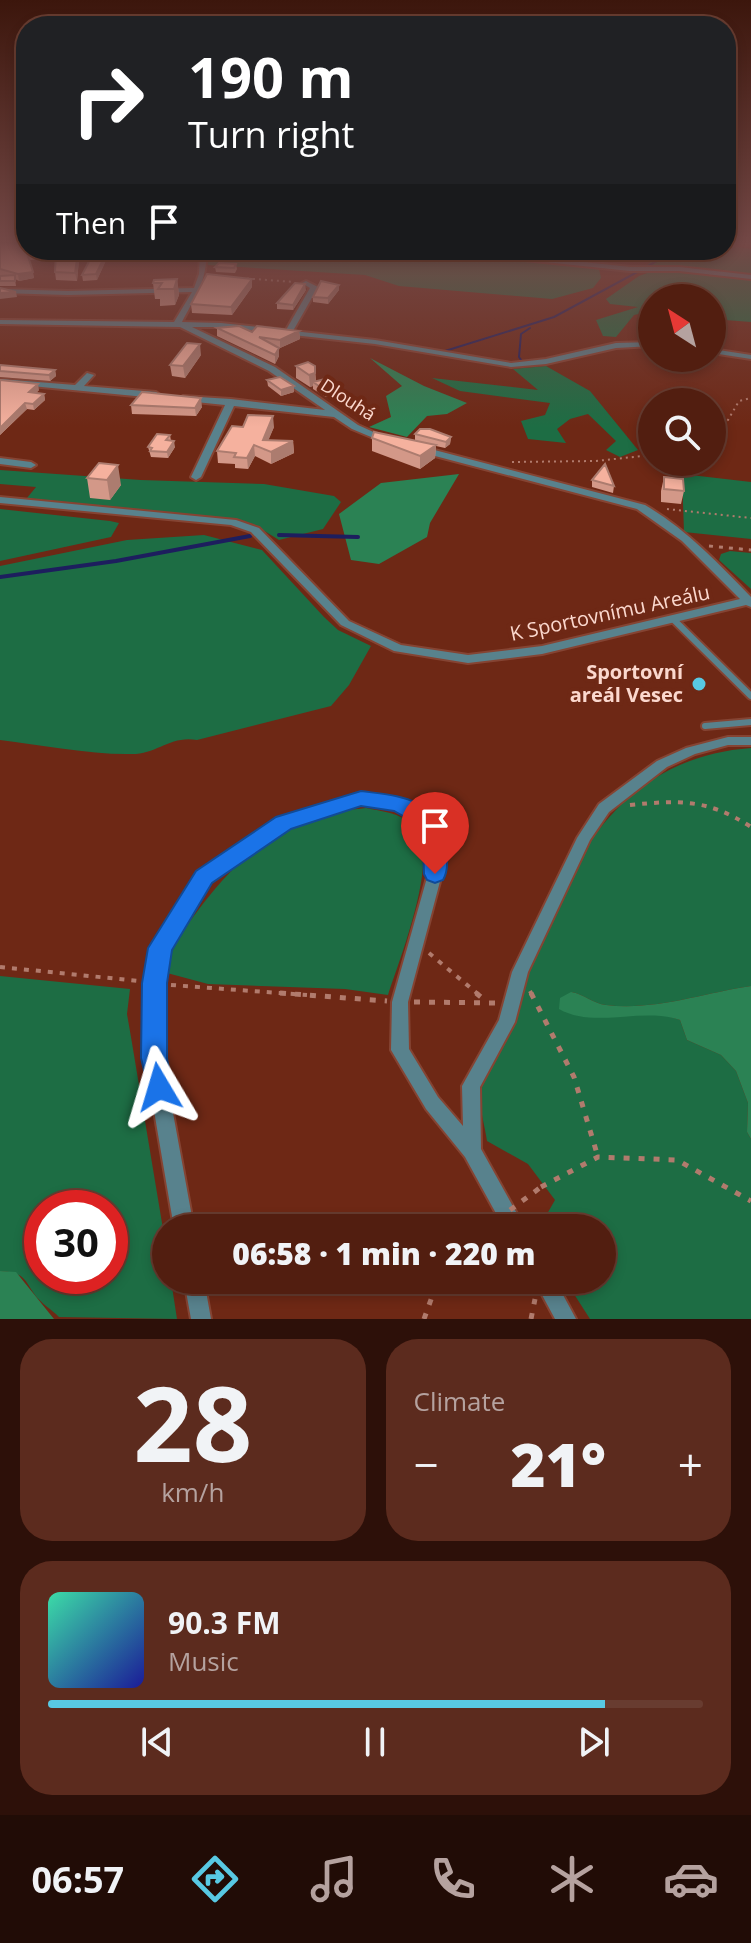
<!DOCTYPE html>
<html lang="en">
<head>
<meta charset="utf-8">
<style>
  :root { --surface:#521e10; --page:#5c2b1e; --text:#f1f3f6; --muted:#b5a29f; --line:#683c30; --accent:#58c9e3 }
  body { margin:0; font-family:"Open Sans",sans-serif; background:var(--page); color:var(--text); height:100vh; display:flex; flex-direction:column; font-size:30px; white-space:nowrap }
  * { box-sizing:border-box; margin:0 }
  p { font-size:26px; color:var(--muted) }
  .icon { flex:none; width:44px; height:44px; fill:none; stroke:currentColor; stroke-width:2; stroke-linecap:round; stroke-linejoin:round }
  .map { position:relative; height:1319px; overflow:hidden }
  .panel { display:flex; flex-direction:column; gap:20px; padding:20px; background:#2d1009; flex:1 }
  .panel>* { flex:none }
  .banner { position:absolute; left:16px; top:16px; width:720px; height:244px; border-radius:32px; box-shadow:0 4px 12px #0003,0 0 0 2px var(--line); background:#202124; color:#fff; overflow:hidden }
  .needle { width:52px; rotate:324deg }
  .buttons { position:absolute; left:638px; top:284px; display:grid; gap:16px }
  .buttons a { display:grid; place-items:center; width:88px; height:88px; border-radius:50%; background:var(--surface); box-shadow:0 4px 12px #0003,0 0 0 2px var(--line); font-size:40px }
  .speed { position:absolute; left:24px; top:1190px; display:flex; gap:16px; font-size:40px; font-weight:700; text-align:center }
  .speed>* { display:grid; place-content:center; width:104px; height:104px; border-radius:50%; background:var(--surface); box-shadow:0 4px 12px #0003,0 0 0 2px var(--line); line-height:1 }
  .speed .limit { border:12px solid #d22; background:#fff; color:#111 }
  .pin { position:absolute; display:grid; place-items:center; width:68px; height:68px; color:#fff; margin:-82px -34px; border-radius:50% 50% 50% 0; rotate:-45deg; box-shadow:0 0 8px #0007 }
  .pin .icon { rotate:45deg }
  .me { position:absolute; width:88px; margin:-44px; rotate:353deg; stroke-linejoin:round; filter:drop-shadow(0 0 6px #0008) }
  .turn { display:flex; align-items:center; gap:28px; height:168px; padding:0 40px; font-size:36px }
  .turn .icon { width:104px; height:104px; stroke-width:2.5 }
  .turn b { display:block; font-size:56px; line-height:68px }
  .then { display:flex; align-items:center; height:76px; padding:0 40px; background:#0003; gap:16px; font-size:30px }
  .big { font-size:60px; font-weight:800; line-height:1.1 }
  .panel .widget { flex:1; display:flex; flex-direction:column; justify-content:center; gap:12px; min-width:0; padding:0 28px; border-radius:32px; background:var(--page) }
  .panel .dial { align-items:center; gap:0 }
  .dial b { font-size:104px; line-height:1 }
  .song { display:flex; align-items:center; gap:24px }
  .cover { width:96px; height:96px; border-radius:12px; background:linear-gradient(135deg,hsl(160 70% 55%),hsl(240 70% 35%)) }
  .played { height:8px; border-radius:4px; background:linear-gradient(90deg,var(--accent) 85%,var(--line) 85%) }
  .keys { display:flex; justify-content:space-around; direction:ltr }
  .heat { display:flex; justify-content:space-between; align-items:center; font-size:44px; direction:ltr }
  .panel .tiles { flex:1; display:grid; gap:20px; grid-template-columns:1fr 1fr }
  .widget:last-child { grid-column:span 2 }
  .trip { position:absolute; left:152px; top:1214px; width:464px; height:80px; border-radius:40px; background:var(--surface); box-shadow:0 4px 12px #0003,0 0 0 2px var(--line); font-weight:800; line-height:80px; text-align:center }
  .dock { display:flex; height:128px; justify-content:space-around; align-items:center; background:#210c06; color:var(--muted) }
  .dock .icon { width:56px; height:56px }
  .dock .current { color:var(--accent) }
  .dock b { font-size:36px; color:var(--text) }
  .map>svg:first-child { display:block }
  .green { fill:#1d6d44; fill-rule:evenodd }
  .forest { fill:#2b8254 }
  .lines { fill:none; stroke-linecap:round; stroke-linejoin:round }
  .stream-far1 { stroke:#1d1e5e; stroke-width:2 }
  .stream { stroke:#1d1e5e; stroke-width:4 }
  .lane-casing { stroke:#854433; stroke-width:10 }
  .street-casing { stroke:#854433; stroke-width:4 }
  .path-far3 { stroke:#b17b6d; stroke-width:2; stroke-dasharray:2 4; stroke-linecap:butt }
  .path-far2 { stroke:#b17b6d; stroke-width:3; stroke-dasharray:4 6; stroke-linecap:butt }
  .path-far1 { stroke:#b17b6d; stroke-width:4; stroke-dasharray:5 7; stroke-linecap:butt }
  .path { stroke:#b17b6d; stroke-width:5; stroke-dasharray:6 9; stroke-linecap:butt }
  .lane { stroke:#58828d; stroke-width:6 }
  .street { fill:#58828d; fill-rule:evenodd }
  .path-bridge { stroke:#b17b6d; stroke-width:5; stroke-dasharray:6 9; stroke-linecap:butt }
  .wall { fill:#d39888 }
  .shaded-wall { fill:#ac7c6f }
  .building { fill:#f5b19e; stroke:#ac7c6f; stroke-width:2 }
  .route { fill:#1a73e8; stroke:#114b97; stroke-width:2 }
  .poi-dot { fill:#58c9e3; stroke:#6e2815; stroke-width:3 }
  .labels { text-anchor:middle; stroke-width:8; stroke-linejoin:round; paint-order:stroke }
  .far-street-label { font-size:18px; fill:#fbd8ce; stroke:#6e2815 }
  .street-label { font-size:20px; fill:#fbd8ce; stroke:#6e2815 }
  .poi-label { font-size:20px; font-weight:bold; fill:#fbd8ce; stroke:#6e2815; text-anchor:end }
</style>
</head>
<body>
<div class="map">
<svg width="751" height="1319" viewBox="0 0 751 1319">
  <rect width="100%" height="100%" fill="#6e2815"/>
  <path class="green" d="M738 247 751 249V275L645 268C654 253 693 250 711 250L708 253Z
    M205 250H437L592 267 599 269 601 278 593 288 552 299 399 286 365 275 208 265Z
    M458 250H634L598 265Z
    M653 271 751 278V322L712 319V298H652V311L634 315 616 337 603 336 596 320 638 307 610 304 606 299 639 276Z
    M546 366 590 391 638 450 620 457 606 450 616 441 588 414 570 419 557 429 566 443 528 439 521 421 545 415 550 403 460 391 432 378 538 390 513 369Z
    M0 470 141 480 264 484 334 496 341 502 323 529 279 540 253 524 238 519 27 498 36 487 0 484Z
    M682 474 751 482V539L684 532Z
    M0 509 110 521 119 523 111 537 0 561Z
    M204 535 262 550 324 617 338 630 371 646 349 685 331 706 197 740C171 735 157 754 132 754 92 755 41 745 0 740V566L127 540Z
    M730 551 751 553V589L719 560 721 554Z
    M751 748V986C704 993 654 1011 606 1005 594 1004 584 994 571 992L621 1015 662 1014 680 1020 687 1040 721 1055 736 1071 748 1103 747 1132 751 1139V1319H590L565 1280H602V1228H539L555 1200 528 1164 487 1141C485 1126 477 1101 481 1087 487 1066 503 1048 511 1027 516 1014 518 1000 523 986 563 871 614 758 751 748Z
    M366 808C385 812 403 813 416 829 440 858 399 961 388 995L345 989 208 984 167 973 161 964C202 902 243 840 318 815 333 810 351 810 366 808Z
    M0 976 130 989 127 1014 131 1037 166 1247V1280H171L177 1319 59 1317C52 1310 41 1303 35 1295 23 1277 24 1273 0 1271ZM42 1208H110V1276H42Z"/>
  <path class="forest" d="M370 358 424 386 467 403 447 414 427 416 407 437 369 427 391 417 386 396 402 386Z
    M459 474 430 523 427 537 379 564 351 560 339 514 381 483Z
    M751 986V1139L747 1132 748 1103 736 1071 721 1055 687 1040 680 1020C642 1007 594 1029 559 1009L560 998 571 992C584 994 594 1004 606 1005 654 1011 704 993 751 986Z
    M0 1271 16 1272 54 1319H0Z"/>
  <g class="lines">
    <path class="stream-far1" d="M646 267 677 250
      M445 351 554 317 641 270
      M524 364 519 357 521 334 530 328"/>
    <path class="stream" d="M279 535 358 537
      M0 577 116 561 250 536"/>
    <defs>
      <path id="lane" d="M673 619 751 696
        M705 726 751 722"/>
      <path id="street" d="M194 250H201L206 255C207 282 193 300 182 322L221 323 286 330 310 288 302 283 306 281 318 287 293 331 375 340 511 363 546 359 616 343 652 342V346L616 348 546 364 511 367 375 344 221 327H192L275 367 358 425 391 440 389 442H383L352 429 334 417 234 406 201 477 196 480 191 477 225 405 186 401 182 398 183 396 231 399 325 410 269 371 180 327 0 324V320L174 322 192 292 68 295 0 293V289L68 291 194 288 199 274 200 256Z
        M447 250H469L630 267H679L751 275V279L679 271H630L450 252Z
        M712 349 751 355V359L712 353Z
        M87 373 94 375 84 386 156 392 160 395 156 398 0 383V379L75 385Z
        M423 447 645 505C686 529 718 563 751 597V607L746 605 542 654 468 663 394 651 341 625 251 532 231 525 0 503V497L236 520 259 528 349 621 401 645 468 655 542 646 740 599 682 541 637 509 420 452 418 450Z
        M0 458 31 462 36 465 31 468 0 464Z
        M728 737H751V745H728L695 754 667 767 609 812 590 840 528 972 515 1022 480 1087 481 1149 525 1228H504L465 1157 426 1109 391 1050 392 1002 428 874 427 847 418 821 396 809 361 804 289 827 209 881 168 949 163 983V1058L194 1228H174L145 1058 147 983 154 943 199 873 279 819 361 794 399 799 429 814 441 847 442 874 408 1002 409 1049 438 1097 463 1126 462 1086 499 1020 512 972 577 838 599 804 657 761 686 748Z
        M184 1280H204L211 1319H191Z
        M534 1280H555L576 1319H555Z"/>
    </defs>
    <use href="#lane" class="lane-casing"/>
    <use href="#street" class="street-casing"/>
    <path class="path-far3" d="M87 262 91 250
      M241 278 294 282
      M712 430 728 420 739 401 751 398
      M512 462 596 461 652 455
      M667 509 751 518"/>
    <path class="path-far2" d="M709 546 751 550"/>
    <path class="path-far1" d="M630 805C680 800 708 799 751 827
      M429 953 479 995
      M0 967 139 981
      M171 985 307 995
      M530 991 532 995"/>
    <path class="path" d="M280 993 387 1001
      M476 993 487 1002
      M531 993 574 1077 598 1157
      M414 1002 498 1003
      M541 1187 598 1157 677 1160 751 1201
      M424 1319 438 1280
      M531 1319 535 1299"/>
    <use href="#lane" class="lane"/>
    <use href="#street" class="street"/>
    <path class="path-bridge" d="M486 1228 541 1187"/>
  </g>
  <path class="wall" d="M0 243 26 250H58V252H78L79 260 77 281 56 280 55 272 56 258 29 260 34 278 19 281 15 279 16 286H0V276H3L0 275Z
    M95 250H114L108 256 97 280 83 281 82 275Z
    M236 264 237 269 235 273 216 272 215 267Z
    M177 279 179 295 175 305 160 306V299H155L153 283Z
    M339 285V290L328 304 313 302V297Z
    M252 287 232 315 192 313 191 304Z
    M306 290 293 310 277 309V303Z
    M217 328 252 332 299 331 300 339 280 348 278 347 279 356 275 364 217 336Z
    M201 355 185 378 172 376 170 365Z
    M0 365 55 370 56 376 50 381 0 377Z
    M296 366H315L316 382 342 392 326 397 313 389V386L310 387 296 378Z
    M0 380 39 390 36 393 44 394 45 400 34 410 27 409 0 435Z
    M267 380 294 386V392L281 396 268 386Z
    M131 405 202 407 196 416 132 414Z
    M274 427 268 440 293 441 294 453 271 464 255 456 248 469 235 468V464L218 463 217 451Z
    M415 434 451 437 450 444 445 448 436 446 435 458 420 469 372 451V438L415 440Z
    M170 435 171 441 175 447 168 458 151 457 148 447Z
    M99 463 121 485 110 500 90 498 87 478Z
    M664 477 684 491 681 504 661 502V491Z
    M592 480 614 486 613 493 592 487Z"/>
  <path class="shaded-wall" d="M108 250H114L108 256 97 280 96 274Z
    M78 252 79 260 77 281 75 273Z
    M33 272 34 278 19 281 18 274Z
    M177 279 179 295 175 305 174 289Z
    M252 279V287L232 315 231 307Z
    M305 284 306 290 293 310V305Z
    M339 285V290L328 304V298Z
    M16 292 17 297 0 299V293Z
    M299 331 300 339 280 348V340Z
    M200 344 201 355 185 378 183 366Z
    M279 348V356L275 364V355Z
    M55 370 56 376 50 381 49 375Z
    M315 373 316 384 313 382V386L310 387 309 375Z
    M38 384 39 390 30 398 29 392Z
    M294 386V392L281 396V390Z
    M342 386V392L326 397V391Z
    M44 394 45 400 34 410 33 404Z
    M201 398 202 407 196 416 195 408Z
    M25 403 27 409 0 435V428Z
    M273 416 274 427 264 451 263 440Z
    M451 437 450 444 445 448 446 442Z
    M174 441 175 447 168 458 167 452Z
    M293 441 294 453 271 464V452Z
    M254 445 255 456 248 469 247 458Z
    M436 445 435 458 420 469V456Z
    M118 465 121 485 110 500 107 480Z"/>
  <path class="building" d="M0 243H26V250H57V252L27 253 33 272 18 274 0 269Z
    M95 250H108L96 274 82 275Z
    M56 252H78L75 273 55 272Z
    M219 263 236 264 234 268 215 267Z
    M207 274 252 279 231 307 191 304Z
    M15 275V281H0V276Z
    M177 279 174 289H158L162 283H153L154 280Z
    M321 281 339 285 328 298 313 297Z
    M295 283 305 284 293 305 277 303Z
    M0 288 16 292 0 293Z
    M239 326 252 332 257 326 299 331 280 340 259 337 279 348 275 355 217 328Z
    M187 343 200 344 183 366 170 365Z
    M308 362 315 366V373L309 375 296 366Z
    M0 365 55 370 49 375 0 371Z
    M280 377 294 386 281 390 267 380Z
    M329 378 342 386 326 391 313 382Z
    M0 380 38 384 29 392 44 394 33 404 25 403 0 428Z
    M142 392 201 398 195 408 131 405Z
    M248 415 273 416 263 440 293 441 271 452 254 445 247 458 234 457 236 453 217 451 232 426 243 427Z
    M420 429H430L451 437 446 442 415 434Z
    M374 432 436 445 420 456 372 438Z
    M157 434 170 435 166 440 174 441 167 452 150 451 152 448 148 447Z
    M99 463 118 465 107 480 87 478Z
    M605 464 614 486 592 480Z
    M664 477 683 479 684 491 664 489Z"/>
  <linearGradient id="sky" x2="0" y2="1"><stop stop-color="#3c160c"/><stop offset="0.57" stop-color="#734846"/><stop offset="1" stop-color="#734846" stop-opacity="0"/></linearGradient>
  <rect width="751" height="427" fill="url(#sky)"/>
  <path class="route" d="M361 791C405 797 429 796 444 843 447 854 449 870 443 880L435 883 427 880 424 874 423 847 415 823 394 811 361 806 291 829 212 883 172 950 167 983V1058L172 1087 168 1095 159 1099 150 1095 141 1058 142 983 148 948 196 871 276 817Z"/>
  <circle class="poi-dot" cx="699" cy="684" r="8"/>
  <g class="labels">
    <g class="far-street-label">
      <text transform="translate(348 400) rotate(33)" y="6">Dlouhá</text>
    </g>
    <g class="street-label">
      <text transform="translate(610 613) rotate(-12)" y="7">K Sportovnímu Areálu</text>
    </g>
    <g class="poi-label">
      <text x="683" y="679">Sportovní<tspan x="683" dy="23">areál Vesec</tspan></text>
    </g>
  </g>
</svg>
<div class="buttons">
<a><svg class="needle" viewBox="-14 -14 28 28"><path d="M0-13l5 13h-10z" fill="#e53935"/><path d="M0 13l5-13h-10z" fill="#b5a29f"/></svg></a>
<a><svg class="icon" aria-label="search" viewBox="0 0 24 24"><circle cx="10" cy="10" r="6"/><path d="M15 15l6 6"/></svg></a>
</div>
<div class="speed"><div class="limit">30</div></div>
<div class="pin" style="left:435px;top:874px;background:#d93025"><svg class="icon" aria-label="arrive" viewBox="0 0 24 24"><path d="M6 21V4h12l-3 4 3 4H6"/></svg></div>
<svg class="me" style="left:159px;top:1087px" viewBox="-20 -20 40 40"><path d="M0-17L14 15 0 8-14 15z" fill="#1a73e8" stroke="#fff" stroke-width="4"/></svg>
<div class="trip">06:58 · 1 min · 220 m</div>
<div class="banner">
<div class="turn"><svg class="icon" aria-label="right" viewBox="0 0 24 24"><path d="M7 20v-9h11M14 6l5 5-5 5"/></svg><div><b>190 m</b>Turn right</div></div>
<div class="then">Then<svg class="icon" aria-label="arrive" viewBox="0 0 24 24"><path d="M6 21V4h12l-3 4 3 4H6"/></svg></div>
</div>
</div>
<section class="panel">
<div class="tiles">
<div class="widget dial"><b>28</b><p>km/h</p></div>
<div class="widget"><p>Climate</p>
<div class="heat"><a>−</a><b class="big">21°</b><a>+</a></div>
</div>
<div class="widget">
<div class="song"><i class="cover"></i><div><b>90.3 FM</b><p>Music</p></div></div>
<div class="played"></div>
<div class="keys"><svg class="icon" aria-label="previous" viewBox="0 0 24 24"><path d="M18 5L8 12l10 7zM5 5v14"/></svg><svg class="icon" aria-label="pause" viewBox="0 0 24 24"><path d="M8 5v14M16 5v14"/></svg><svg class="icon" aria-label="next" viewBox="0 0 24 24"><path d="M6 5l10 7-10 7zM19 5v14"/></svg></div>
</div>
</div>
</section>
<nav class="dock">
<b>06:57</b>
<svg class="icon current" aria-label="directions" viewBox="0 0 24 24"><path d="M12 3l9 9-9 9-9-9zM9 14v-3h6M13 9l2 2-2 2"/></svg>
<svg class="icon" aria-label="music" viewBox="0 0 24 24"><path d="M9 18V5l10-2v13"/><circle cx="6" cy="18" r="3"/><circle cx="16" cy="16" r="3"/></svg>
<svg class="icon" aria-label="phone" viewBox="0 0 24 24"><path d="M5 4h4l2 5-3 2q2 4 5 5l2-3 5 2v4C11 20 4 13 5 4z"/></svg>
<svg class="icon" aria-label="climate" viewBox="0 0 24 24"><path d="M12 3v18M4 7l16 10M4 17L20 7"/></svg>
<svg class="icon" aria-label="car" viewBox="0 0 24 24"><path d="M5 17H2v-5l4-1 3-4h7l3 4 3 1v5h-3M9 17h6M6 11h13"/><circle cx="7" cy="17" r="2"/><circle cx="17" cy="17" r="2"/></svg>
</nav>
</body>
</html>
